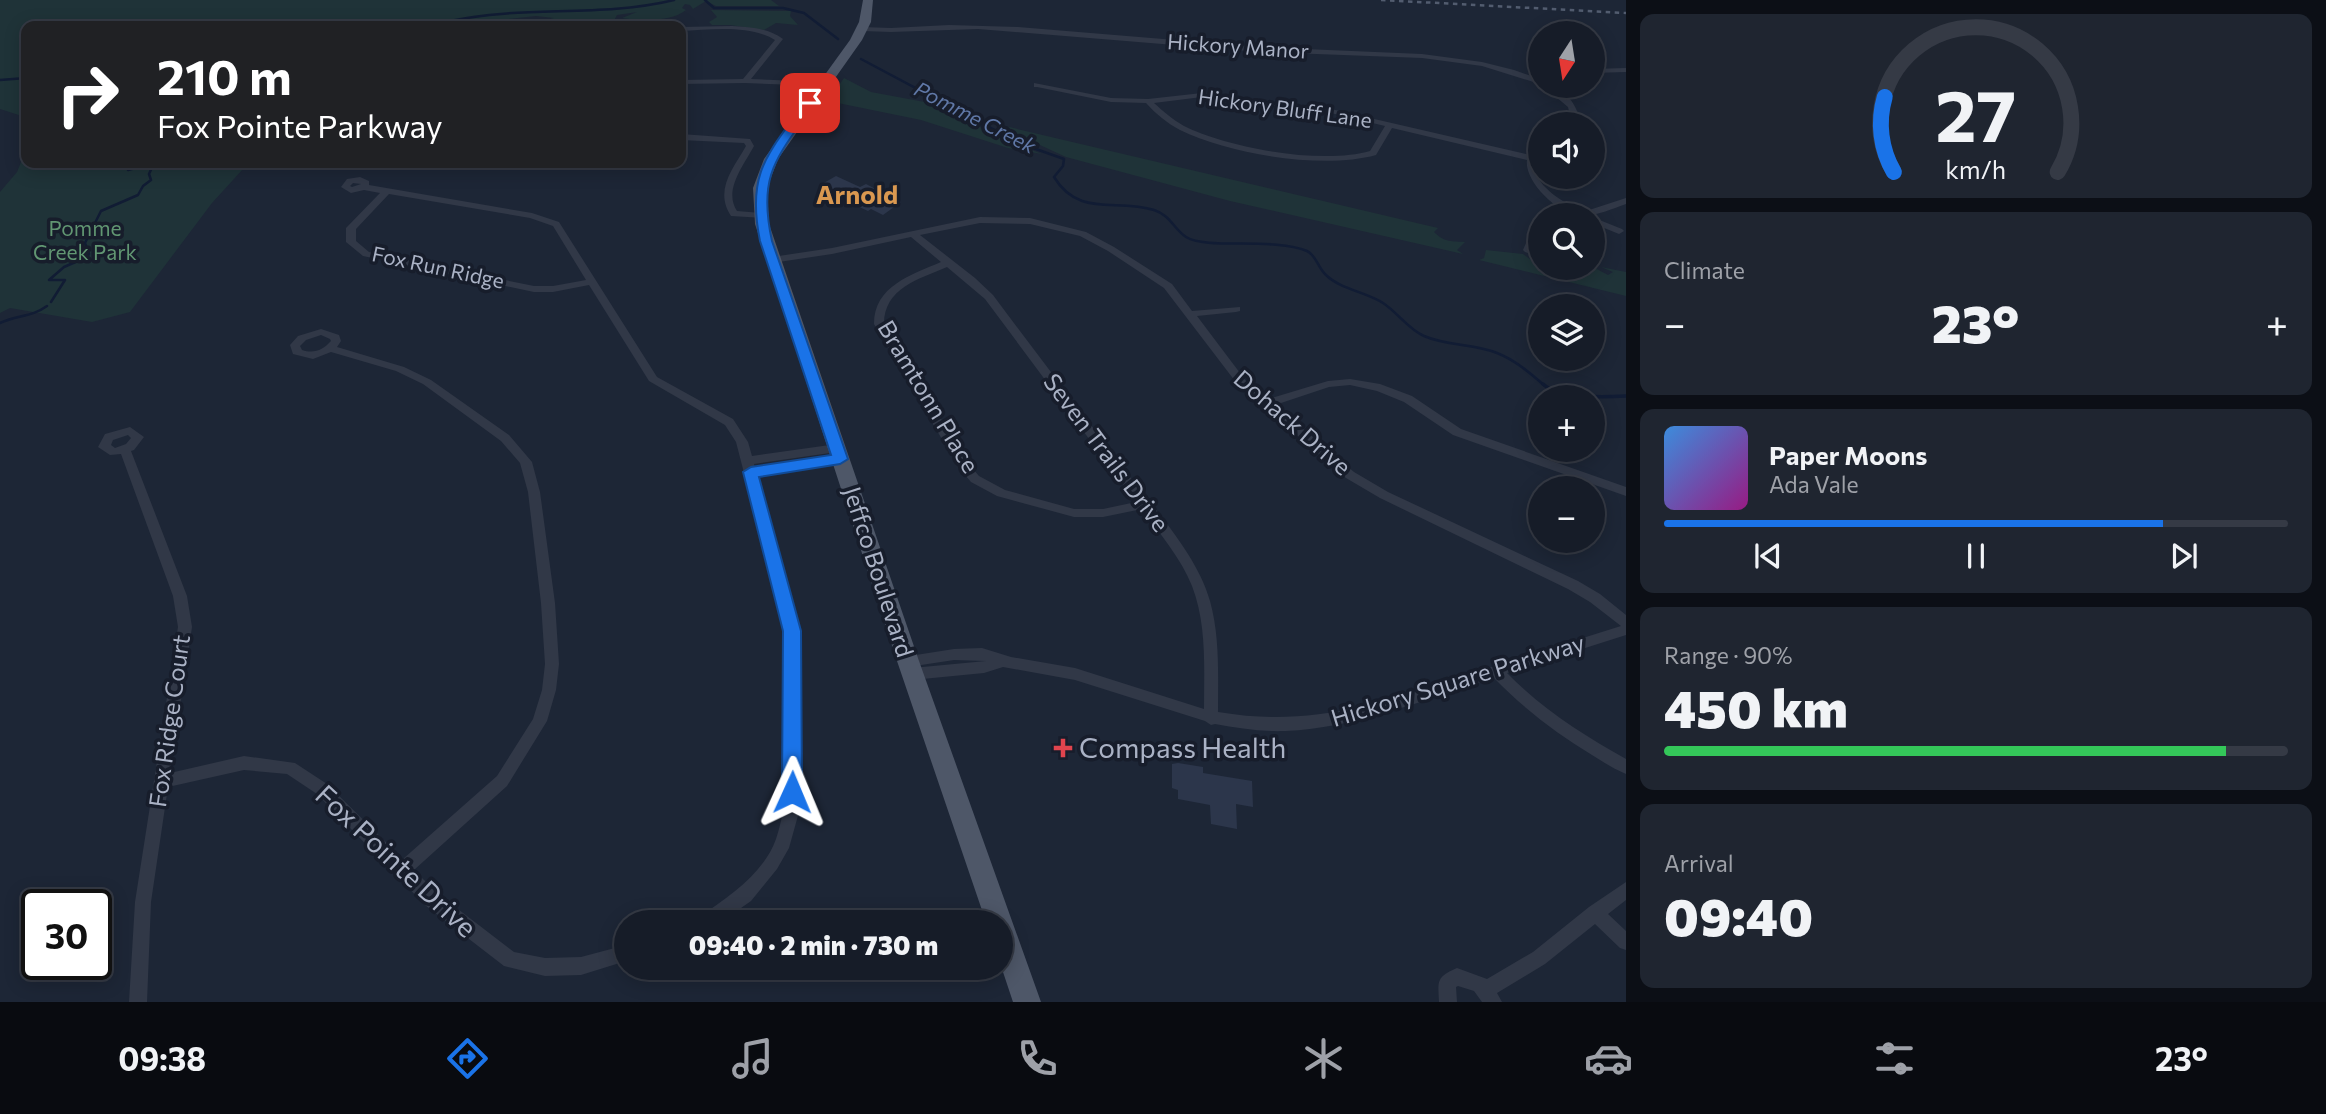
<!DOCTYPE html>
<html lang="en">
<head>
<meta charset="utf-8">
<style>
  :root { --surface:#161c28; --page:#1f2530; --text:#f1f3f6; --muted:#9ea1a8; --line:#353a45; --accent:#1a73e8 }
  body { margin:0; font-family:Commissioner,sans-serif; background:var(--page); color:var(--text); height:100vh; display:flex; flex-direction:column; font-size:26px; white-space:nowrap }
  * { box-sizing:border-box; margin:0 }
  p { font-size:23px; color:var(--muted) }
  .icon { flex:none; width:38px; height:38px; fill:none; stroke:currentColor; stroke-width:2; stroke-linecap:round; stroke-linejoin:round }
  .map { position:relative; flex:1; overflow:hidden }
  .drawer { display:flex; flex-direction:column; gap:14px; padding:14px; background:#0c0f16; width:700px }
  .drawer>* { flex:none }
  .banner { position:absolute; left:21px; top:21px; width:665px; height:147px; border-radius:14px; box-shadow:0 4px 18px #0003,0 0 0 2px var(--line); background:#202124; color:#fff; overflow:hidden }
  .needle { width:46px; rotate:192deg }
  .fabs { position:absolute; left:1528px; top:21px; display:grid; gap:14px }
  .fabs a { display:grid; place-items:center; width:77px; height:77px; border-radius:50%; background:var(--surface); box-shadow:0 4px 18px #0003,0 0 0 2px var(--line); font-size:35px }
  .speed { position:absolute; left:21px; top:889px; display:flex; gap:14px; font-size:35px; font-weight:700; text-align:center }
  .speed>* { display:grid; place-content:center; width:91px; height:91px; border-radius:50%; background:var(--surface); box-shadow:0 4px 18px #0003,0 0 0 2px var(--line); line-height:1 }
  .speed .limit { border:4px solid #111; border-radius:10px; background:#fff; color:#111 }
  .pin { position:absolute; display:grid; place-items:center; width:60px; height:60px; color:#fff; margin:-30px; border-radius:14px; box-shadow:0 4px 10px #0006 }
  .me { position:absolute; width:77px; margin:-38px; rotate:1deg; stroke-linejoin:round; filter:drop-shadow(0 0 5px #0008) }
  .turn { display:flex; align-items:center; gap:24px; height:147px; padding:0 21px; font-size:32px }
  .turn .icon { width:91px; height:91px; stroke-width:2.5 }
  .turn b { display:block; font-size:49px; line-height:60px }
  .big { font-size:52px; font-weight:800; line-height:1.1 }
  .drawer .tile { flex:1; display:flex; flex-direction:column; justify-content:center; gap:10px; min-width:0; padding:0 24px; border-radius:14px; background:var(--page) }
  .drawer .dial { align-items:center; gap:0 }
  .dial svg { height:182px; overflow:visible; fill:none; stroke:var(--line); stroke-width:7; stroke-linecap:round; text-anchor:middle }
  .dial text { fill:var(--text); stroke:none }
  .song { display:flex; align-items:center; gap:21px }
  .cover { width:84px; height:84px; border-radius:10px; background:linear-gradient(135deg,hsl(210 70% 55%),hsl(310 70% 35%)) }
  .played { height:7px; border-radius:4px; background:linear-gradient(90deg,var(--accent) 80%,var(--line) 80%) }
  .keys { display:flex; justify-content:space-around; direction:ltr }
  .heat { display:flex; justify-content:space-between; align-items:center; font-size:38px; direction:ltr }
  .charge { height:10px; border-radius:5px; background:linear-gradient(90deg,#34c759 90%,var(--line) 0) }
  .trip { position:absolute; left:614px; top:910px; width:399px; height:70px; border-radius:35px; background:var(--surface); box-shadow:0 4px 18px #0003,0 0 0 2px var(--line); font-weight:800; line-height:70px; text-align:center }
  .dock { display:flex; height:112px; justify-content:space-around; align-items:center; background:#090b10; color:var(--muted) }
  .dock .icon { width:49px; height:49px }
  .dock .current { color:var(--accent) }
  .dock b { font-size:32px; color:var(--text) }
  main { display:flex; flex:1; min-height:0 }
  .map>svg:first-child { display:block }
  .green { fill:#1f3338 }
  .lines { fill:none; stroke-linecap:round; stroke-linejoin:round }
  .stream-far1 { stroke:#111c34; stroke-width:2.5 }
  .stream { stroke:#111c34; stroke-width:3.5 }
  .building { fill:#2c364b }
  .street { fill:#313847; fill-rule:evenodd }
  .primary { fill:#4e5768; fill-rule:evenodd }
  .rail { stroke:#525c6f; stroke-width:2.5; stroke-dasharray:4.5 4.5; stroke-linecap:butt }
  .route { fill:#1a73e8; stroke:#114b97; stroke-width:2 }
  .health-dot { fill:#e0444e; stroke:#171d2b; stroke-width:2.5 }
  .labels { text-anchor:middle; stroke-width:7; stroke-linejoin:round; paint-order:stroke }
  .far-street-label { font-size:21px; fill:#aab2c5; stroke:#171d2b }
  .far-water-label { font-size:21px; font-style:italic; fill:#6078a7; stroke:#171d2b }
  .far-park-label { font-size:21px; fill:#619672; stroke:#171d2b }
  .street-label { font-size:24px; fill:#aab2c5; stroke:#171d2b }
  .far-district-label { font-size:26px; font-weight:bold; fill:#da9850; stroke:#171d2b }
  .near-poi-label { font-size:28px; fill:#aab2c5; stroke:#171d2b; text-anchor:start }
  .near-street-label { font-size:28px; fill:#aab2c5; stroke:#171d2b }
</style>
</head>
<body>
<main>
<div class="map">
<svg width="1626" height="1002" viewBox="0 0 1626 1002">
  <rect width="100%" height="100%" fill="#1d2636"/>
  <path class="green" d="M0 0H771L779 6H716L706 1 693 9 690 5 685 4 682 8 686 10C672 22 640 21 622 18L637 12 617 15 611 26H586L591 23 588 19 570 21 566 26H540L535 23 554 18 536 16 500 20 502 23 500 26H26V120L22 116 0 109Z
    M711 10 791 11 790 16 798 25 776 23 764 30 730 25H712L709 22 717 17Z
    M844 78 871 92 930 103 956 112 962 119 979 126 987 133 1042 154 1008 148 921 120 828 101Z
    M992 123 1438 228 1434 232C1445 243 1452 241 1465 242L1457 250 1463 254 1230 201 1066 157Z
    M26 150V163H255L243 169 212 203 130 312 92 322 10 308 0 313V192L17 172Z
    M1486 250 1523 254 1534 262H1540V268L1593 267 1608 275 1613 272 1601 267 1626 272V296L1479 260 1484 258Z"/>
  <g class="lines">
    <path class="stream-far1" d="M705 0 714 8H783L804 13 838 39
      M450 21C524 5 600 18 674 0
      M415 26 447 23
      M861 59 1019 143 1064 159 1063 166 1054 177C1079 218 1116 198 1154 210 1170 215 1174 229 1186 237 1207 250 1274 237 1307 251 1316 255 1318 268 1326 275 1340 289 1366 292 1383 303 1397 312 1409 330 1424 336 1447 346 1474 344 1497 353 1515 360 1530 373 1545 386
      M0 80 26 78
      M51 302 65 280H49L64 267 87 257 89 254 85 243 101 211 138 195 143 186 151 180 149 174 154 163 128 170 126 163
      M0 323C17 315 32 317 47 306"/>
    <path class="stream" d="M1543 384C1559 399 1605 397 1626 396"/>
  </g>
  <path class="building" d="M836 176 860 187 866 184 901 202 883 215 871 209 868 211 844 200 846 198 836 193 838 192 822 184Z
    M1178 763 1203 767V773L1252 781 1253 807 1236 804 1237 829 1211 824 1210 805 1178 799V790L1172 788V764Z"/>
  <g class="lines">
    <path class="street" d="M949 25 1018 27 1260 47 1422 54 1482 62 1514 70 1540 79V84L1482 66 1422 58 1260 52 978 29 891 32 862 31 858 29 862 27 891 28Z
      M732 26C750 27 769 28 783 39L751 79 823 82 827 84 823 86 745 83 681 84V80L743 79 775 40C749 24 709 30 681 31V27Z
      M1626 68V72L1592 73V69Z
      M1034 83 1111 98 1148 99 1202 93 1331 109 1530 155 1540 145C1540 154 1534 159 1535 167 1536 188 1567 204 1583 212L1626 198V204C1611 209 1593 218 1577 215 1556 212 1524 181 1527 160L1392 128 1376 155C1323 170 1229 154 1180 130 1167 123 1156 114 1146 103L1111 102 1037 87H1034ZM1202 97 1331 113 1385 126 1370 151C1322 165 1228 148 1184 126 1173 120 1163 111 1154 103Z
      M1543 86C1563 85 1579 105 1580 124H1572L1568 107Z
      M681 134 750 139 754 146C744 165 723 190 737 211L761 213 766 216 764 218 731 216C714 190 733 169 746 146L744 143 681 140Z
      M360 177 369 181V185L532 213 559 222 657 377 733 419 748 442 752 456 837 444 843 448 837 452 754 464 755 468 840 455 846 459 840 463 757 476 799 631V812L789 848 777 869 751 901 721 922H699L701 916C730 896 764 873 776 839 779 830 781 821 783 812L785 631 736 442 725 425 649 381 589 285 553 292H534L363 256 346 242V228L380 193 364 190 351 193 341 187 347 179ZM353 183 361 184 352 187 350 186ZM389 194 530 218 553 226 586 280 553 286H534L369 252 356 241V229Z
      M980 217 1030 218 1086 232 1114 247 1172 284 1192 311 1240 307V311L1236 312 1197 316 1246 381 1268 399 1328 381 1350 379 1380 384 1412 396 1461 429 1626 487V496L1453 435 1404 402 1377 391 1350 385 1329 387 1275 405 1354 472 1388 492 1578 581 1600 594 1626 615V635L1507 673C1542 709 1583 735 1626 759V774C1614 769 1603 762 1592 755 1556 733 1523 708 1494 678 1425 699 1357 728 1285 731 1261 732 1238 728 1215 724L1211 725 1205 721 1075 680 1003 667 984 673 912 680 907 678 905 674 907 670 912 668 986 661 954 660 908 667 903 665 901 661 903 657 954 649 982 648 1011 657 1075 668 1204 709C1204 668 1207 625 1192 586 1181 558 1159 533 1142 509L1103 517H1074L997 496 971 482 959 468 874 324C874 286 911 275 941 262L911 237 832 254 772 263 767 260 772 257 832 248ZM980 223 1030 224 1080 236 1108 251 1164 288 1238 385 1346 478 1380 498 1568 589 1590 602 1621 626 1364 707C1311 717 1272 721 1218 712 1218 675 1220 637 1210 601 1197 555 1156 511 1127 473 1082 413 1037 354 993 295L975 278 920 235ZM947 267 985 299 1136 502 1103 509H1074L1005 490 979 476 967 462 884 324C884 288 919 279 947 267Z
      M1592 217 1622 229 1624 231 1619 234 1592 223Z
      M1540 228V236L1536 239 1533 250 1528 253 1525 252 1523 250 1529 236Z
      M321 329 339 335 341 341 337 347 404 367 431 380 509 435 532 462 540 492 555 603 559 664 556 690 547 721 507 786 414 870 437 893 514 952 545 958 581 957 626 945V961L581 975 545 976 504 966 425 905 317 794 287 774 244 770 168 787 151 902 147 1002H129L135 902 178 627 173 596 121 454 110 455 98 447 105 434 130 427 144 437 134 450 131 451 187 596 192 627 170 773 244 756 295 763 327 784 403 859 497 776 533 719 542 690 545 664 541 603 528 492 520 463 501 441 423 384 396 371 331 352 313 359 293 354 290 345 298 336ZM321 335 330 339 331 341C323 350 314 354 302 350L300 346 306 340ZM128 435 131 438 126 444 115 448 111 445 113 440Z
      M1626 882V900L1608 914 1626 931V950L1620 948 1595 924 1545 964 1497 993 1502 1002H1482L1474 991 1458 986 1456 987 1457 1002H1439C1438 981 1436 977 1457 968L1487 979 1533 952 1589 907Z"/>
    <path class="primary" d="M863 0H873L871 22 862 40 778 159 767 188 769 224 919 661 1041 1002H1013L1001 966V922H986L897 661 755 224 753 188 764 159 850 40 859 22Z"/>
    <path class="rail" d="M1381 0 1626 13"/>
  </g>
  <path class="route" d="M806 101 815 103C778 157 757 173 772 241L848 459 840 464 759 477 801 631 802 792 799 798 792 800 784 798 782 792 783 631 743 472 751 467 831 455 760 241C746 172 768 154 806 101Z"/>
  <path class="health-dot" d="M1059.5 737.5h7v7h7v7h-7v7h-7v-7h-7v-7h7z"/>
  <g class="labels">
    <g class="far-street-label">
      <text transform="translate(1238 47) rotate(4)" y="7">Hickory Manor</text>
      <text transform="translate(1285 109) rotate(8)" y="7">Hickory Bluff Lane</text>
      <text transform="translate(438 268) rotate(12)" y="7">Fox Run Ridge</text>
    </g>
    <g class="far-water-label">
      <text transform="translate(975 118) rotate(27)" y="7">Pomme Creek</text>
    </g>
    <g class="far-park-label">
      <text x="85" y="236">Pomme<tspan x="85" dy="24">Creek Park</tspan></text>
    </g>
    <g class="street-label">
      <text transform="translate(928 397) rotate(59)" y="8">Bramtonn Place</text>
      <text transform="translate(1292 423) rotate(41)" y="8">Dohack Drive</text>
      <text transform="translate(1106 453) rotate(53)" y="8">Seven Trails Drive</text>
      <text transform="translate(878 572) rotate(72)" y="8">Jeffco Boulevard</text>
      <text transform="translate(1458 681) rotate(-17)" y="8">Hickory Square Parkway</text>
      <text transform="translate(170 721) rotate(-82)" y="8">Fox Ridge Court</text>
    </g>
    <g class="far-district-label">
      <text x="857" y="204">Arnold</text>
    </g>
    <g class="near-poi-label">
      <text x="1079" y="758">Compass Health</text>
    </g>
    <g class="near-street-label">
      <text transform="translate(396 861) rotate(43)" y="10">Fox Pointe Drive</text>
    </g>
  </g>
</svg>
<div class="fabs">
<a><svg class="needle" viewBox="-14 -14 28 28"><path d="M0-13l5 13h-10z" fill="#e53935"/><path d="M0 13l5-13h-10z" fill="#9ea1a8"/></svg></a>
<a><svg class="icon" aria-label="sound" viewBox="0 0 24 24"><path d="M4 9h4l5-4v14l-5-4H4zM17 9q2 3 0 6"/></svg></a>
<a><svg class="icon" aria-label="search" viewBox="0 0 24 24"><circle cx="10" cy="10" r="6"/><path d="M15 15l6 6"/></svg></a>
<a><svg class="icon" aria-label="layers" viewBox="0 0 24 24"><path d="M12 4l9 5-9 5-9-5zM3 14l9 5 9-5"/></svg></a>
<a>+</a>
<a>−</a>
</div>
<div class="speed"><div class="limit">30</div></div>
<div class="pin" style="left:810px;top:103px;background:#d93025"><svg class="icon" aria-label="arrive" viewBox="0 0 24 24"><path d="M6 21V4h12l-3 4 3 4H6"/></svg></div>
<svg class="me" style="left:792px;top:792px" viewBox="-20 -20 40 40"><path d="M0-17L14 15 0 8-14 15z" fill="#1a73e8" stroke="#fff" stroke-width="4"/></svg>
<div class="trip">09:40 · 2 min · 730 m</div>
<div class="banner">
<div class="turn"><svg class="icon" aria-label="right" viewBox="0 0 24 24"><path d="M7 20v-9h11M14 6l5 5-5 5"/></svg><div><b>210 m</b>Fox Pointe Parkway</div></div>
</div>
</div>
<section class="drawer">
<div class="tile dial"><svg viewBox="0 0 100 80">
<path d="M14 69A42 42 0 1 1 86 69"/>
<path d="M14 69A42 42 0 0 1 10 36" stroke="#1a73e8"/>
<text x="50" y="56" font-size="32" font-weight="700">27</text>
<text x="50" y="72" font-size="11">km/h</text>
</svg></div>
<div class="tile"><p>Climate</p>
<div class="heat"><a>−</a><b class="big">23°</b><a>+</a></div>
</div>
<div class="tile">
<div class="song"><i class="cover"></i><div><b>Paper Moons</b><p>Ada Vale</p></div></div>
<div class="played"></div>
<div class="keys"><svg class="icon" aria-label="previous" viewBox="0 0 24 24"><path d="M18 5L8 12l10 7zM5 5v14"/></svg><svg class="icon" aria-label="pause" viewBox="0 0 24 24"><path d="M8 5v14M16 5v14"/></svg><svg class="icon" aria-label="next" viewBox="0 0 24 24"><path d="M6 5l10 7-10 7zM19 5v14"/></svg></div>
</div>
<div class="tile"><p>Range · 90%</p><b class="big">450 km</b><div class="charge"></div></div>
<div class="tile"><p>Arrival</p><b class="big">09:40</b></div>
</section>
</main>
<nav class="dock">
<b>09:38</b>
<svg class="icon current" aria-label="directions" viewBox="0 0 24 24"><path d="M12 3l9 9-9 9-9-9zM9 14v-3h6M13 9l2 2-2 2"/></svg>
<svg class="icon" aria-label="music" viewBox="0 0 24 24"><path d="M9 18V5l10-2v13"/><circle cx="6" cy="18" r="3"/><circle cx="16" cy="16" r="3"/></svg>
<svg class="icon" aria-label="phone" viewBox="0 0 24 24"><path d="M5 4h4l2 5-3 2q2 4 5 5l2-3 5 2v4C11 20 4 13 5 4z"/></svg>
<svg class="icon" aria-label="climate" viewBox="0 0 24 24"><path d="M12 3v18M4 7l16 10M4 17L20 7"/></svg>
<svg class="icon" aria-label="car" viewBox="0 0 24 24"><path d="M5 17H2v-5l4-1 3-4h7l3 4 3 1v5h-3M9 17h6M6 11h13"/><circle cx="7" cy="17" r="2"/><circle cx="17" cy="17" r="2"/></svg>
<svg class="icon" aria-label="filters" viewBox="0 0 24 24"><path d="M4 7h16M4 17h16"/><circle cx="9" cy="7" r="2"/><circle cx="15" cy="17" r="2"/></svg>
<b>23°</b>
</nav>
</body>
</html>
